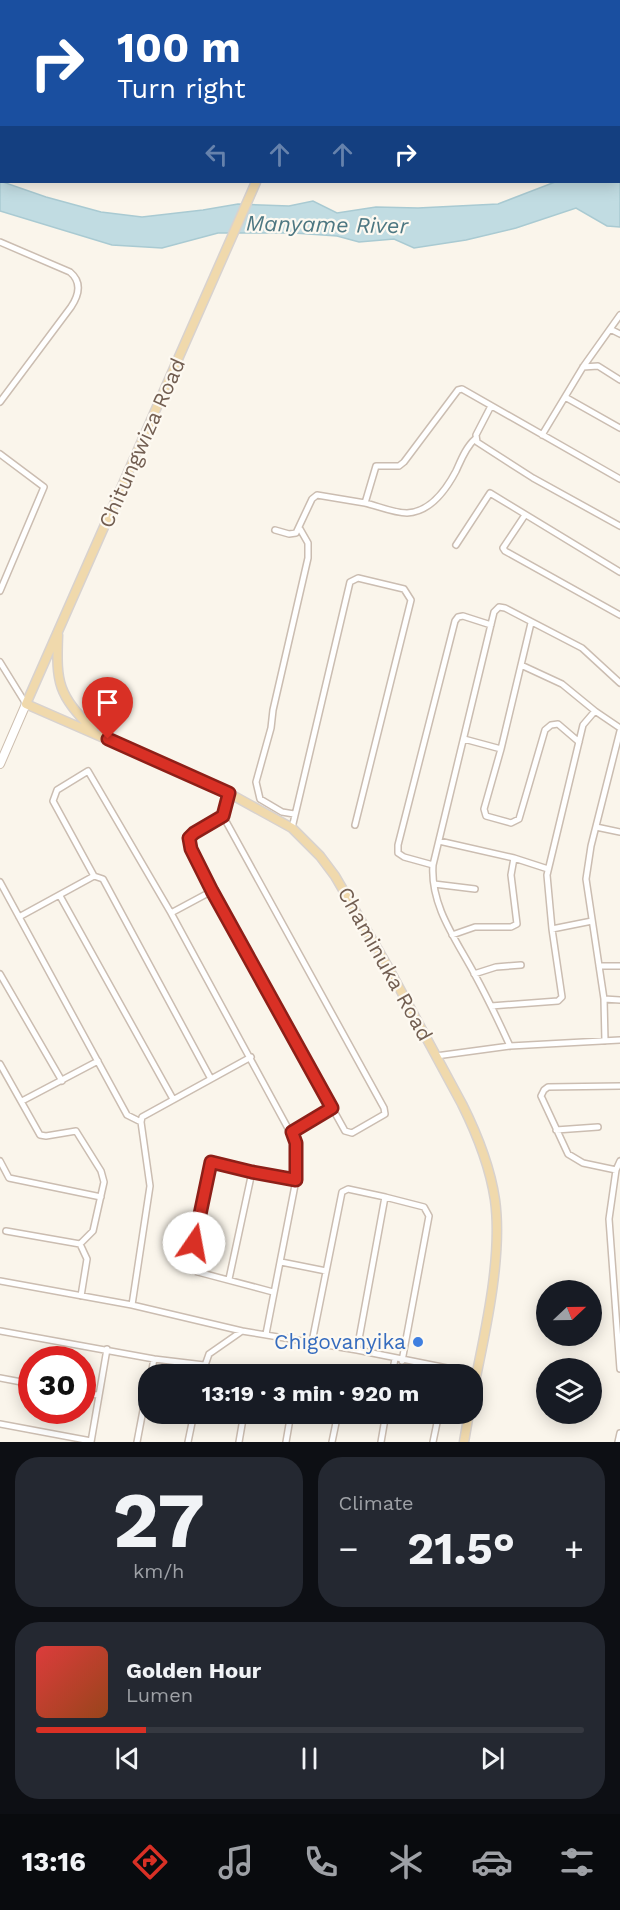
<!DOCTYPE html>
<html lang="en">
<head>
<meta charset="utf-8">
<style>
  :root { --surface:#171b24; --page:#242831; --text:#f1f3f6; --muted:#9ea1a6; --line:#363941; --accent:#d93025 }
  body { margin:0; font-family:"Work Sans",sans-serif; background:var(--page); color:var(--text); height:100vh; display:flex; flex-direction:column; font-size:22px; white-space:nowrap }
  * { box-sizing:border-box; margin:0 }
  p { font-size:20px; color:var(--muted) }
  .icon { flex:none; width:33px; height:33px; fill:none; stroke:currentColor; stroke-width:2; stroke-linecap:round; stroke-linejoin:round }
  .map { position:relative; height:1442px; overflow:hidden }
  .side { display:flex; flex-direction:column; gap:15px; padding:15px; background:#0d0f14; flex:1 }
  .side>* { flex:none }
  .guide { position:absolute; left:0px; top:0px; width:621px; height:183px; box-shadow:0 3px 15px #0003; background:#1a4fa0; color:#fff; overflow:hidden }
  .needle { width:39px; rotate:68deg }
  .controls { position:absolute; left:536px; top:1280px; display:grid; gap:12px }
  .controls a { display:grid; place-items:center; width:66px; height:66px; border-radius:50%; background:var(--surface); box-shadow:0 3px 15px #0003; font-size:30px }
  .speed { position:absolute; left:18px; top:1346px; display:flex; gap:12px; font-size:30px; font-weight:700; text-align:center }
  .speed>* { display:grid; place-content:center; width:78px; height:78px; border-radius:50%; background:var(--surface); box-shadow:0 3px 15px #0003; line-height:1 }
  .speed .limit { border:9px solid #d22; background:#fff; color:#111 }
  .pin { position:absolute; display:grid; place-items:center; width:51px; height:51px; color:#fff; margin:-62px -26px; border-radius:50% 50% 50% 0; rotate:-45deg; box-shadow:0 0 6px #0007 }
  .pin .icon { rotate:45deg }
  .me { position:absolute; width:66px; margin:-33px; rotate:12deg; stroke-linejoin:round; filter:drop-shadow(0 0 4px #0008) }
  .turn { display:flex; align-items:center; gap:21px; height:126px; padding:0 18px; font-size:27px }
  .turn .icon { width:78px; height:78px; stroke-width:2.5 }
  .turn b { display:block; font-size:42px; line-height:51px }
  .lanes { display:flex; align-items:center; height:57px; padding:0 18px; background:#0003; justify-content:center; gap:30px; direction:ltr }
  .lanes .off { opacity:.35 }
  .big { font-size:45px; font-weight:700; line-height:1.1 }
  .side .tile { flex:1; display:flex; flex-direction:column; justify-content:center; gap:9px; min-width:0; padding:0 21px; border-radius:24px; background:var(--page) }
  .side .dial { align-items:center; gap:0 }
  .dial b { font-size:78px; line-height:1 }
  .song { display:flex; align-items:center; gap:18px }
  .cover { width:72px; height:72px; border-radius:9px; background:linear-gradient(135deg,hsl(0 70% 55%),hsl(20 70% 35%)) }
  .played { height:6px; border-radius:3px; background:linear-gradient(90deg,var(--accent) 20%,var(--line) 20%) }
  .keys { display:flex; justify-content:space-around; direction:ltr }
  .heat { display:flex; justify-content:space-between; align-items:center; font-size:33px; direction:ltr }
  .side .tiles { flex:1; display:grid; gap:15px; grid-template-columns:1fr 1fr }
  .tile:last-child { grid-column:span 2 }
  .trip { position:absolute; left:138px; top:1364px; width:345px; height:60px; border-radius:24px; background:var(--surface); box-shadow:0 3px 15px #0003; font-weight:700; line-height:60px; text-align:center }
  .tabs { display:flex; height:96px; justify-content:space-around; align-items:center; background:#090b0e; color:var(--muted) }
  .tabs .icon { width:42px; height:42px }
  .tabs .active { color:var(--accent) }
  .tabs b { font-size:27px; color:var(--text) }
  .map>svg:first-child { display:block }
  .water { fill:#c1dce2; stroke:#a9cad2; stroke-width:1.5 }
  .lines { fill:none; stroke-linecap:round; stroke-linejoin:round }
  .street-casing { stroke:#cbbdb1; stroke-width:8 }
  .secondary-casing { stroke:#cdbeaf; stroke-width:10 }
  .primary-casing { stroke:#d8d2ce; stroke-width:11 }
  .street { stroke:#fff; stroke-width:5 }
  .secondary { stroke:#fff; stroke-width:8 }
  .primary { stroke:#f0d9ac; stroke-width:8 }
  .route-casing { stroke:#8d1f18; stroke-width:15 }
  .route { stroke:#d93025; stroke-width:10 }
  .shop-dot { fill:#3f7fe0; stroke:#fdf9f1; stroke-width:2 }
  .labels { text-anchor:middle; stroke-width:4.5; stroke-linejoin:round; paint-order:stroke }
  .street-label { font-size:21px; fill:#725e51; stroke:#fdf9f1 }
  .shop-label { font-size:21px; fill:#366cbe; stroke:#fdf9f1; text-anchor:end }
  .water-label { font-size:22px; font-style:italic; fill:#4d7782; stroke:#fdf9f1 }
</style>
</head>
<body>
<div class="map">
<svg width="620" height="1442" viewBox="0 0 620 1442">
  <rect width="100%" height="100%" fill="#faf5eb"/>
  <path class="water" d="M620 174V227L607 226 576 208 516 228 466 240 414 248 394 239 359 242 337 236 294 233H218L162 248 112 245 0 211V181L46 197 101 212 142 217 203 210 238 204 289 206 313 201 337 213 376 207 418 208 498 204 555 182H620Z"/>
  <g class="lines">
    <defs>
      <path id="street" d="M0 242 70 272C82 282 79 295 71 307L0 402
        M610 329 620 334
        M583 367 598 366 620 380
        M565 397 620 428
        M491 406 476 435 477 442 533 478 620 526
        M542 435 583 367 620 315
        M0 454 44 487 0 591
        M365 503C378 506 394 513 407 513 430 512 446 490 456 471 461 460 466 447 475 439
        M525 515 503 548 505 551 620 615
        M275 530 289 534 296 533 312 499 317 495 365 503 376 466H399L404 462 458 390 462 389 620 479
        M456 545 490 493 620 572
        M531 623 501 749 484 809 486 816 511 823 519 819 545 730 551 725 558 724 579 742
        M0 662 26 704
        M521 665 562 684 595 711 620 728
        M464 739 501 749
        M294 814 282 812 260 799 256 782 271 728 273 710 308 558V543L300 529
        M223 816 384 1108 385 1114 352 1133 345 1131 212 891 191 849 189 838 194 833 223 816 229 793
        M596 827 620 832
        M292 828 350 582 358 578 404 589 411 600 355 825
        M439 841 514 858 548 869
        M433 865 404 857 398 853V845L455 621 458 617 463 616 491 625
        M94 876 53 801 57 790 88 771 171 913 296 1143V1180L266 1334
        M0 882 127 1115 141 1122 142 1117 251 1057
        M434 884 475 889
        M60 896 173 1099
        M171 913 212 891
        M19 917 94 876 103 879 211 1079
        M552 929 592 921
        M452 935 475 927H511L517 924 511 875 514 858
        M599 966H620
        M0 974 62 1081
        M474 974 496 967 521 965
        M604 999 620 1000
        M491 1006 558 1001 562 997 552 929 547 875 583 725 595 711
        M605 1041 604 999 586 879 591 846 620 731
        M510 1046C499 1022 488 999 475 975 457 941 430 906 433 865L494 612 499 607 505 608 582 648 620 683
        M436 1056 510 1046 620 1040
        M0 1064 40 1135 46 1136 76 1131 101 1171 104 1182 93 1231 80 1244 87 1259 81 1296
        M22 1101 98 1061
        M141 1122 150 1186 132 1305 242 1331
        M556 1130 598 1127
        M292 1132 332 1108
        M0 1161 9 1178 101 1197
        M620 1161 616 1170 609 1219 620 1369
        M616 1170 583 1163 568 1154 541 1096 544 1090 548 1087 620 1086
        M385 1197 424 1207 429 1216 402 1361
        M6 1231 80 1244
        M281 1262 326 1271
        M229 1279 252 1172
        M0 1281 132 1305
        M273 1292 194 1271 190 1263 211 1162 252 1172 296 1180
        M0 1331 154 1359 204 1365
        M312 1342 342 1192 348 1189 385 1197 357 1350
        M151 1374 154 1359
        M202 1374 209 1354 242 1331 357 1350 477 1374
        M392 1374 395 1359
        M0 1378 32 1384
        M82 1393 98 1395
        M0 1424 91 1441
        M91 1442 107 1349
        M137 1442 148 1384
        M188 1442 194 1413
        M239 1442 244 1413
        M286 1442 291 1413
        M332 1442 338 1413
        M381 1442 386 1413
        M433 1442 439 1413
        M618 1442 620 1433"/>
      <path id="secondary" d="M0 764 26 704"/>
      <path id="primary" d="M369 2 370 0
        M256 182 26 704 223 790 292 828 320 856 335 876 388 967 462 1104C477 1134 490 1166 495 1200 503 1258 484 1338 472 1396
        M58 635C56 684 58 694 93 730
        M464 1442 469 1413"/>
    </defs>
    <use href="#street" class="street-casing"/>
    <use href="#secondary" class="secondary-casing"/>
    <use href="#primary" class="primary-casing"/>
    <use href="#street" class="street"/>
    <use href="#secondary" class="secondary"/>
    <use href="#primary" class="primary"/>
  </g>
  <g class="lines">
    <defs>
      <path id="route" d="M108 739 229 793 223 816 194 833 189 838 191 849 212 891 332 1108 292 1132 296 1143V1180L252 1172 211 1162 194 1243"/>
    </defs>
    <use href="#route" class="route-casing"/>
    <use href="#route" class="route"/>
  </g>
  <circle class="shop-dot" cx="418" cy="1342" r="6"/>
  <g class="labels">
    <g class="street-label">
      <text transform="translate(142 443) rotate(-66)" y="7">Chitungwiza Road</text>
      <text transform="translate(385 964) rotate(61)" y="7">Chaminuka Road</text>
    </g>
    <g class="shop-label">
      <text x="406" y="1349">Chigovanyika</text>
    </g>
    <g class="water-label">
      <text transform="translate(327 224) rotate(1)" y="8">Manyame River</text>
    </g>
  </g>
</svg>
<div class="controls">
<a><svg class="needle" viewBox="-14 -14 28 28"><path d="M0-13l5 13h-10z" fill="#e53935"/><path d="M0 13l5-13h-10z" fill="#9ea1a6"/></svg></a>
<a><svg class="icon" aria-label="layers" viewBox="0 0 24 24"><path d="M12 4l9 5-9 5-9-5zM3 14l9 5 9-5"/></svg></a>
</div>
<div class="speed"><div class="limit">30</div></div>
<div class="pin" style="left:108px;top:739px;background:#d93025"><svg class="icon" aria-label="arrive" viewBox="0 0 24 24"><path d="M6 21V4h12l-3 4 3 4H6"/></svg></div>
<svg class="me" style="left:194px;top:1243px" viewBox="-20 -20 40 40"><circle r="19" fill="#fff"/><path d="M0-13L10 11 0 6-10 11z" fill="#d93025"/></svg>
<div class="trip">13:19 · 3 min · 920 m</div>
<div class="guide">
<div class="turn"><svg class="icon" aria-label="right" viewBox="0 0 24 24"><path d="M7 20v-9h11M14 6l5 5-5 5"/></svg><div><b>100 m</b>Turn right</div></div>
<div class="lanes"><svg class="icon off" aria-label="left" viewBox="0 0 24 24"><path d="M17 20v-9H6M10 6l-5 5 5 5"/></svg><svg class="icon off" aria-label="ahead" viewBox="0 0 24 24"><path d="M12 20V5M6 11l6-6 6 6"/></svg><svg class="icon off" aria-label="ahead" viewBox="0 0 24 24"><path d="M12 20V5M6 11l6-6 6 6"/></svg><svg class="icon" aria-label="right" viewBox="0 0 24 24"><path d="M7 20v-9h11M14 6l5 5-5 5"/></svg></div>
</div>
</div>
<section class="side">
<div class="tiles">
<div class="tile dial"><b>27</b><p>km/h</p></div>
<div class="tile"><p>Climate</p>
<div class="heat"><a>−</a><b class="big">21.5°</b><a>+</a></div>
</div>
<div class="tile">
<div class="song"><i class="cover"></i><div><b>Golden Hour</b><p>Lumen</p></div></div>
<div class="played"></div>
<div class="keys"><svg class="icon" aria-label="previous" viewBox="0 0 24 24"><path d="M18 5L8 12l10 7zM5 5v14"/></svg><svg class="icon" aria-label="pause" viewBox="0 0 24 24"><path d="M8 5v14M16 5v14"/></svg><svg class="icon" aria-label="next" viewBox="0 0 24 24"><path d="M6 5l10 7-10 7zM19 5v14"/></svg></div>
</div>
</div>
</section>
<nav class="tabs">
<b>13:16</b>
<svg class="icon active" aria-label="directions" viewBox="0 0 24 24"><path d="M12 3l9 9-9 9-9-9zM9 14v-3h6M13 9l2 2-2 2"/></svg>
<svg class="icon" aria-label="music" viewBox="0 0 24 24"><path d="M9 18V5l10-2v13"/><circle cx="6" cy="18" r="3"/><circle cx="16" cy="16" r="3"/></svg>
<svg class="icon" aria-label="phone" viewBox="0 0 24 24"><path d="M5 4h4l2 5-3 2q2 4 5 5l2-3 5 2v4C11 20 4 13 5 4z"/></svg>
<svg class="icon" aria-label="climate" viewBox="0 0 24 24"><path d="M12 3v18M4 7l16 10M4 17L20 7"/></svg>
<svg class="icon" aria-label="car" viewBox="0 0 24 24"><path d="M5 17H2v-5l4-1 3-4h7l3 4 3 1v5h-3M9 17h6M6 11h13"/><circle cx="7" cy="17" r="2"/><circle cx="17" cy="17" r="2"/></svg>
<svg class="icon" aria-label="filters" viewBox="0 0 24 24"><path d="M4 7h16M4 17h16"/><circle cx="9" cy="7" r="2"/><circle cx="15" cy="17" r="2"/></svg>
</nav>
</body>
</html>
